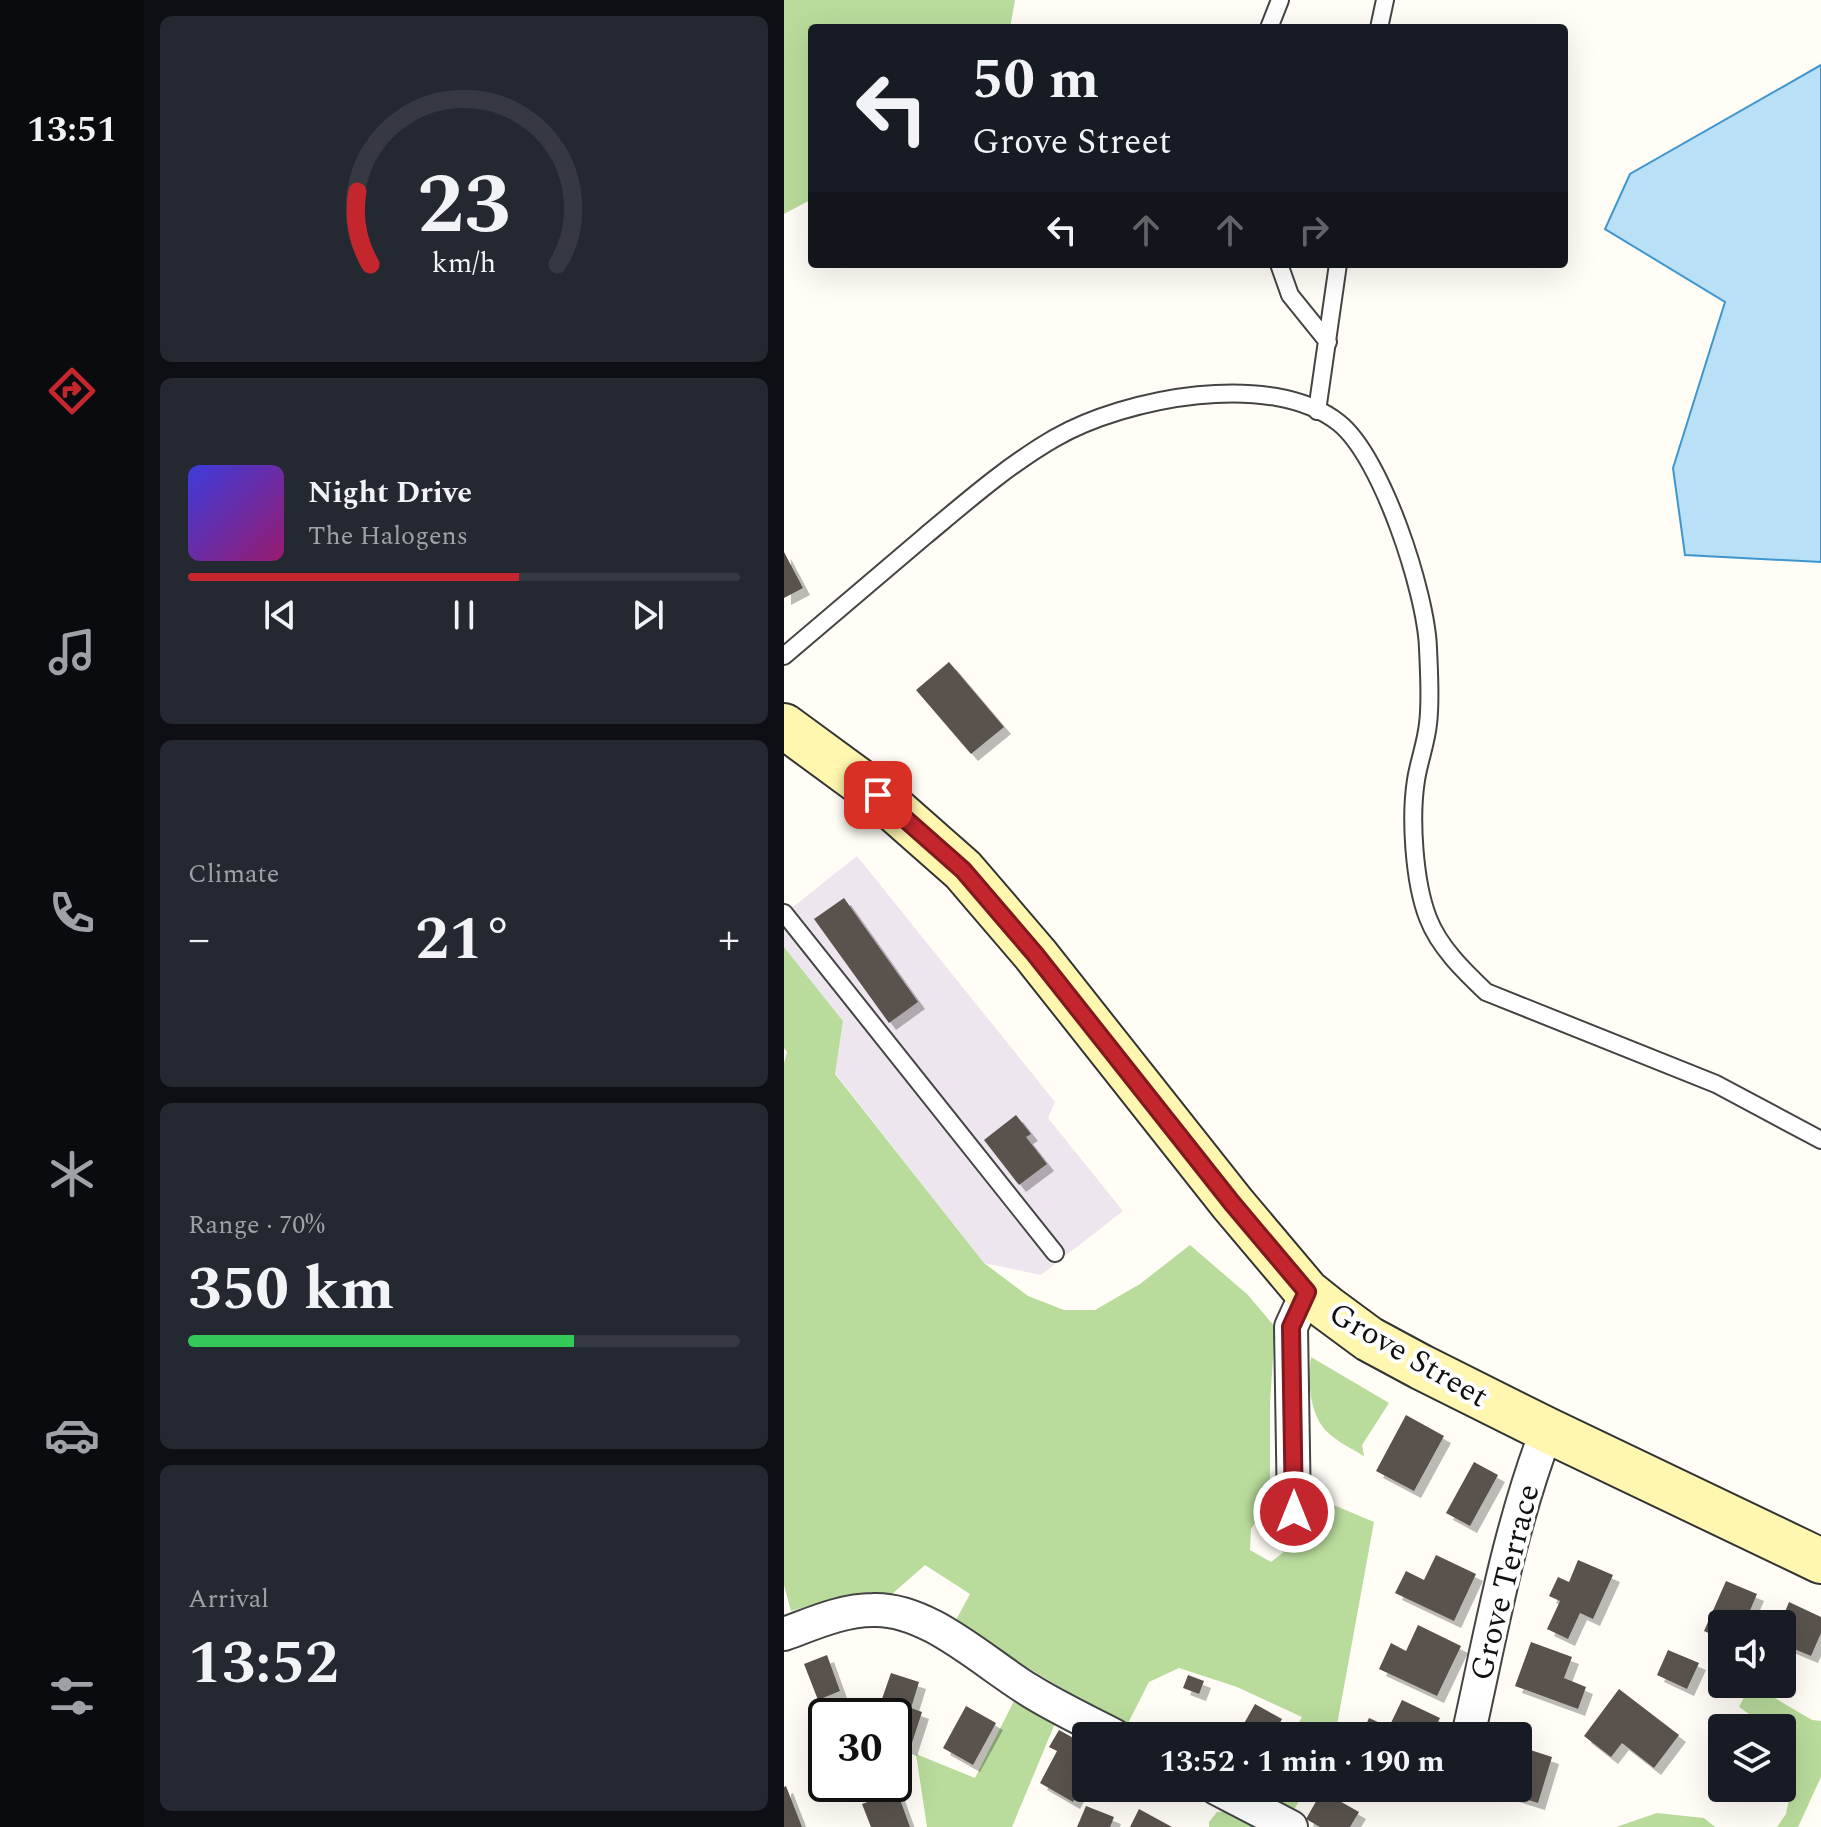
<!DOCTYPE html>
<html lang="en">
<head>
<meta charset="utf-8">
<style>
  :root { --surface:#171b24; --page:#242831; --text:#f1f3f6; --muted:#9ea1a6; --line:#363941; --accent:#c4262e }
  body { margin:0; font-family:Spectral,serif; background:var(--page); color:var(--text); height:100vh; display:flex; flex-direction:column; font-size:30px; white-space:nowrap }
  * { box-sizing:border-box; margin:0 }
  p { font-size:26px; color:var(--muted) }
  .icon { flex:none; width:44px; height:44px; fill:none; stroke:currentColor; stroke-width:2; stroke-linecap:round; stroke-linejoin:round }
  .map { position:relative; flex:1; overflow:hidden }
  .sheet { display:flex; flex-direction:column; gap:16px; padding:16px; background:#0d0f14; width:640px }
  .sheet>* { flex:none }
  .banner { position:absolute; left:24px; top:24px; width:760px; height:244px; border-radius:8px; box-shadow:0 8px 32px #0002; background:#171b24; color:var(--text); overflow:hidden }
  .tools { position:absolute; left:924px; top:1610px; display:grid; gap:16px }
  .tools a { display:grid; place-items:center; width:88px; height:88px; border-radius:8px; background:var(--surface); box-shadow:0 8px 32px #0002; font-size:40px }
  .speed { position:absolute; left:24px; top:1698px; display:flex; gap:16px; font-size:40px; font-weight:700; text-align:center }
  .speed>* { display:grid; place-content:center; width:104px; height:104px; border-radius:50%; background:var(--surface); box-shadow:0 8px 32px #0002; line-height:1 }
  .speed .limit { border:4px solid #111; border-radius:12px; background:#fff; color:#111 }
  .pin { position:absolute; display:grid; place-items:center; width:68px; height:68px; color:#fff; margin:-34px; border-radius:16px; box-shadow:0 4px 12px #0006 }
  .me { position:absolute; width:88px; margin:-44px; rotate:0deg; stroke-linejoin:round; filter:drop-shadow(0 0 6px #0008) }
  .turn { display:flex; align-items:center; gap:28px; height:168px; padding:0 32px; font-size:36px }
  .turn .icon { width:104px; height:104px; stroke-width:2.5 }
  .turn b { display:block; font-size:56px; line-height:68px }
  .lanes { display:flex; align-items:center; height:76px; padding:0 32px; background:#0003; justify-content:center; gap:40px; direction:ltr }
  .lanes .off { opacity:.35 }
  .big { font-size:60px; font-weight:700; line-height:1.1 }
  .sheet .widget { flex:1; display:flex; flex-direction:column; justify-content:center; gap:12px; min-width:0; padding:0 28px; border-radius:12px; background:var(--page) }
  .sheet .dial { align-items:center; gap:0 }
  .dial svg { height:208px; overflow:visible; fill:none; stroke:var(--line); stroke-width:7; stroke-linecap:round; text-anchor:middle }
  .dial text { fill:var(--text); stroke:none }
  .song { display:flex; align-items:center; gap:24px }
  .cover { width:96px; height:96px; border-radius:12px; background:linear-gradient(135deg,hsl(240 70% 55%),hsl(320 70% 35%)) }
  .played { height:8px; border-radius:4px; background:linear-gradient(90deg,var(--accent) 60%,var(--line) 60%) }
  .keys { display:flex; justify-content:space-around; direction:ltr }
  .heat { display:flex; justify-content:space-between; align-items:center; font-size:44px; direction:ltr }
  .charge { height:12px; border-radius:6px; background:linear-gradient(90deg,#34c759 70%,var(--line) 0) }
  .trip { position:absolute; left:288px; top:1722px; width:460px; height:80px; border-radius:8px; background:var(--surface); box-shadow:0 8px 32px #0002; font-weight:700; line-height:80px; text-align:center }
  main { display:flex; flex:1; min-height:0 }
  .dock { display:flex; flex-direction:column; width:144px; justify-content:space-around; align-items:center; background:#090b0e; color:var(--muted) }
  .dock .icon { width:56px; height:56px }
  .dock .current { color:var(--accent) }
  .dock b { font-size:36px; color:var(--text) }
  .map>svg:first-child { display:block }
  .industrial { fill:#eee6ef }
  .forest { fill:#b9dc9c }
  .water { fill:#b9e0f7; stroke:#3f96cf; stroke-width:2 }
  .building { fill:#5a524d; filter:url(#shadow) }
  .lines { fill:none; stroke-linecap:round; stroke-linejoin:round }
  .lane-casing { stroke:#444; stroke-width:20 }
  .street-casing { stroke:#444; stroke-width:36 }
  .secondary-casing { stroke:#333; stroke-width:48 }
  .lane { stroke:#fff; stroke-width:16 }
  .street { stroke:#fff; stroke-width:32 }
  .secondary { stroke:#fff6b0; stroke-width:44 }
  .route-casing { stroke:#7f191e; stroke-width:20 }
  .route { stroke:#c4262e; stroke-width:14 }
  .labels { text-anchor:middle; stroke-width:8; stroke-linejoin:round; paint-order:stroke }
  .street-label { font-size:32px; fill:#111; stroke:#fff }
</style>
</head>
<body>
<main>
<nav class="dock">
<b>13:51</b>
<svg class="icon current" aria-label="directions" viewBox="0 0 24 24"><path d="M12 3l9 9-9 9-9-9zM9 14v-3h6M13 9l2 2-2 2"/></svg>
<svg class="icon" aria-label="music" viewBox="0 0 24 24"><path d="M9 18V5l10-2v13"/><circle cx="6" cy="18" r="3"/><circle cx="16" cy="16" r="3"/></svg>
<svg class="icon" aria-label="phone" viewBox="0 0 24 24"><path d="M5 4h4l2 5-3 2q2 4 5 5l2-3 5 2v4C11 20 4 13 5 4z"/></svg>
<svg class="icon" aria-label="climate" viewBox="0 0 24 24"><path d="M12 3v18M4 7l16 10M4 17L20 7"/></svg>
<svg class="icon" aria-label="car" viewBox="0 0 24 24"><path d="M5 17H2v-5l4-1 3-4h7l3 4 3 1v5h-3M9 17h6M6 11h13"/><circle cx="7" cy="17" r="2"/><circle cx="17" cy="17" r="2"/></svg>
<svg class="icon" aria-label="filters" viewBox="0 0 24 24"><path d="M4 7h16M4 17h16"/><circle cx="9" cy="7" r="2"/><circle cx="15" cy="17" r="2"/></svg>
</nav>
<section class="sheet">
<div class="widget dial"><svg viewBox="0 0 100 80">
<path d="M14 69A42 42 0 1 1 86 69"/>
<path d="M14 69A42 42 0 0 1 9 41" stroke="#c4262e"/>
<text x="50" y="56" font-size="32" font-weight="700">23</text>
<text x="50" y="72" font-size="11">km/h</text>
</svg></div>
<div class="widget">
<div class="song"><i class="cover"></i><div><b>Night Drive</b><p>The Halogens</p></div></div>
<div class="played"></div>
<div class="keys"><svg class="icon" aria-label="previous" viewBox="0 0 24 24"><path d="M18 5L8 12l10 7zM5 5v14"/></svg><svg class="icon" aria-label="pause" viewBox="0 0 24 24"><path d="M8 5v14M16 5v14"/></svg><svg class="icon" aria-label="next" viewBox="0 0 24 24"><path d="M6 5l10 7-10 7zM19 5v14"/></svg></div>
</div>
<div class="widget"><p>Climate</p>
<div class="heat"><a>−</a><b class="big">21°</b><a>+</a></div>
</div>
<div class="widget"><p>Range · 70%</p><b class="big">350 km</b><div class="charge"></div></div>
<div class="widget"><p>Arrival</p><b class="big">13:52</b></div>
</section>
<div class="map">
<svg width="1037" height="1827" viewBox="0 0 1037 1827">
  <defs>
    <filter id="shadow"><feDropShadow dx="7" dy="7" stdDeviation="0" flood-color="#0004"/></filter>
  </defs>
  <rect width="100%" height="100%" fill="#fffdf5"/>
  <path class="industrial" d="M73 856 271 1102 264 1118 339 1211 257 1275 200 1263 51 1073 59 1021 0 947V914Z"/>
  <path class="forest" d="M0 0H231L226 28H28V199L0 214Z
    M0 947 59 1021 51 1074 200 1263 244 1296 280 1310H311L356 1284 406 1245 464 1295 491 1327 486 1403V1498L467 1529 466 1550 487 1562C515 1541 524 1532 533 1498L590 1522 551 1736H507L518 1717 453 1687 395 1668 365 1682 342 1727 218 1652 172 1620 186 1594 141 1565 108 1594 81 1600 43 1601 7 1611 0 1585V1063L3 1052 0 1048Z
    M527 1357 605 1403 578 1445 580 1456C567 1448 547 1439 538 1426 525 1408 524 1378 527 1357Z
    M967 1684 1028 1720 1037 1721V1777L1014 1827H993L1002 1814 1011 1770 998 1753V1728H980L974 1720 955 1707Z
    M231 1699 272 1721 228 1827H143L132 1754 191 1778Z
    M472 1788H522L510 1810 470 1791Z
    M447 1811 487 1827H425V1822L433 1812Z
    M873 1813 920 1818 931 1827H832Z"/>
  <path class="water" d="M1037 65V562L901 555 889 468 941 302 821 229 846 174Z"/>
  <path class="building" d="M0 552 19 588 0 598Z
    M165 662 220 727 187 754 132 690Z
    M60 898 134 1002 105 1023 30 919Z
    M232 1115 247 1134 242 1137 263 1164 235 1185 200 1140Z
    M622 1415 660 1436 630 1491 592 1471Z
    M690 1462 714 1475 686 1526 662 1513Z
    M652 1555 692 1574 670 1621 611 1593 622 1571 640 1580Z
    M794 1560 829 1575 809 1619 796 1613 784 1639 763 1629 776 1601 765 1596 774 1577 785 1582Z
    M942 1581 973 1594 964 1615 976 1621 975 1624H938V1639L920 1631Z
    M1005 1602 1037 1617V1633L1027 1656 998 1644V1624H996Z
    M634 1625 677 1646 653 1696 595 1669 607 1643 622 1651Z
    M747 1642 788 1657 780 1678 802 1687 794 1709 731 1686Z
    M884 1650 915 1663 903 1689 873 1675Z
    M43 1655 56 1691 34 1700 20 1664Z
    M107 1673 135 1682 127 1708 138 1712 126 1749 110 1743V1716H92Z
    M404 1675 420 1681 415 1694 399 1688Z
    M835 1689 895 1735 870 1768 838 1743 827 1757 800 1736Z
    M618 1700 656 1718 647 1736H577L585 1718 605 1727Z
    M471 1704 498 1719 488 1736H453Z
    M182 1706 212 1723 189 1765 159 1748Z
    M275 1730 302 1745V1779L289 1802 256 1783 273 1751 265 1747Z
    M934 1737H938V1775H932Z
    M734 1746 768 1757 754 1803 708 1789 734 1788Z
    M2 1786 18 1827H0V1787Z
    M113 1791 126 1827H87L78 1804Z
    M538 1791 575 1812 566 1827H536L522 1819Z
    M302 1806 330 1817 326 1827H293Z
    M355 1809 388 1827H346Z"/>
  <g class="lines">
    <defs>
      <path id="lane" d="M485 28 496 0
        M595 28 601 0
        M495 264 506 295 544 342
        M533 411 554 264
        M0 656C47 616 93 577 140 537 182 502 224 465 271 438 341 398 487 369 555 423 598 457 642 593 644 648 645 673 647 700 644 724 642 743 635 761 632 780 626 818 630 882 644 918 655 947 680 971 702 992L932 1084 1037 1140
        M0 913 271 1253"/>
      <path id="street" d="M510 1512 507 1327 523 1292
        M0 1634C28 1624 58 1610 89 1610 144 1608 199 1662 245 1690 272 1707 302 1721 331 1736
        M684 1736C707 1633 725 1529 763 1430
        M432 1788 507 1827"/>
      <path id="secondary" d="M0 726 94 795 179 870 251 954 448 1203 523 1292 543 1308 585 1339 637 1367 763 1430 1037 1561"/>
    </defs>
    <use href="#lane" class="lane-casing"/>
    <use href="#street" class="street-casing"/>
    <use href="#secondary" class="secondary-casing"/>
    <use href="#lane" class="lane"/>
    <use href="#street" class="street"/>
    <use href="#secondary" class="secondary"/>
  </g>
  <g class="lines">
    <defs>
      <path id="route" d="M94 795 179 870 251 954 448 1203 523 1292 507 1327 510 1512"/>
    </defs>
    <use href="#route" class="route-casing"/>
    <use href="#route" class="route"/>
  </g>
  <g class="labels">
    <g class="street-label">
      <text transform="translate(625 1354) rotate(30)" y="11">Grove Street</text>
      <text transform="translate(720 1582) rotate(-76)" y="11">Grove Terrace</text>
    </g>
  </g>
</svg>
<div class="tools">
<a><svg class="icon" aria-label="sound" viewBox="0 0 24 24"><path d="M4 9h4l5-4v14l-5-4H4zM17 9q2 3 0 6"/></svg></a>
<a><svg class="icon" aria-label="layers" viewBox="0 0 24 24"><path d="M12 4l9 5-9 5-9-5zM3 14l9 5 9-5"/></svg></a>
</div>
<div class="speed"><div class="limit">30</div></div>
<div class="pin" style="left:94px;top:795px;background:#d93025"><svg class="icon" aria-label="arrive" viewBox="0 0 24 24"><path d="M6 21V4h12l-3 4 3 4H6"/></svg></div>
<svg class="me" style="left:510px;top:1512px" viewBox="-20 -20 40 40"><circle r="17" fill="#c4262e" stroke="#fff" stroke-width="3"/><path d="M0-11L8 9 0 5-8 9z" fill="#fff"/></svg>
<div class="trip">13:52 · 1 min · 190 m</div>
<div class="banner">
<div class="turn"><svg class="icon" aria-label="left" viewBox="0 0 24 24"><path d="M17 20v-9H6M10 6l-5 5 5 5"/></svg><div><b>50 m</b>Grove Street</div></div>
<div class="lanes"><svg class="icon" aria-label="left" viewBox="0 0 24 24"><path d="M17 20v-9H6M10 6l-5 5 5 5"/></svg><svg class="icon off" aria-label="ahead" viewBox="0 0 24 24"><path d="M12 20V5M6 11l6-6 6 6"/></svg><svg class="icon off" aria-label="ahead" viewBox="0 0 24 24"><path d="M12 20V5M6 11l6-6 6 6"/></svg><svg class="icon off" aria-label="right" viewBox="0 0 24 24"><path d="M7 20v-9h11M14 6l5 5-5 5"/></svg></div>
</div>
</div>
</main>
</body>
</html>
